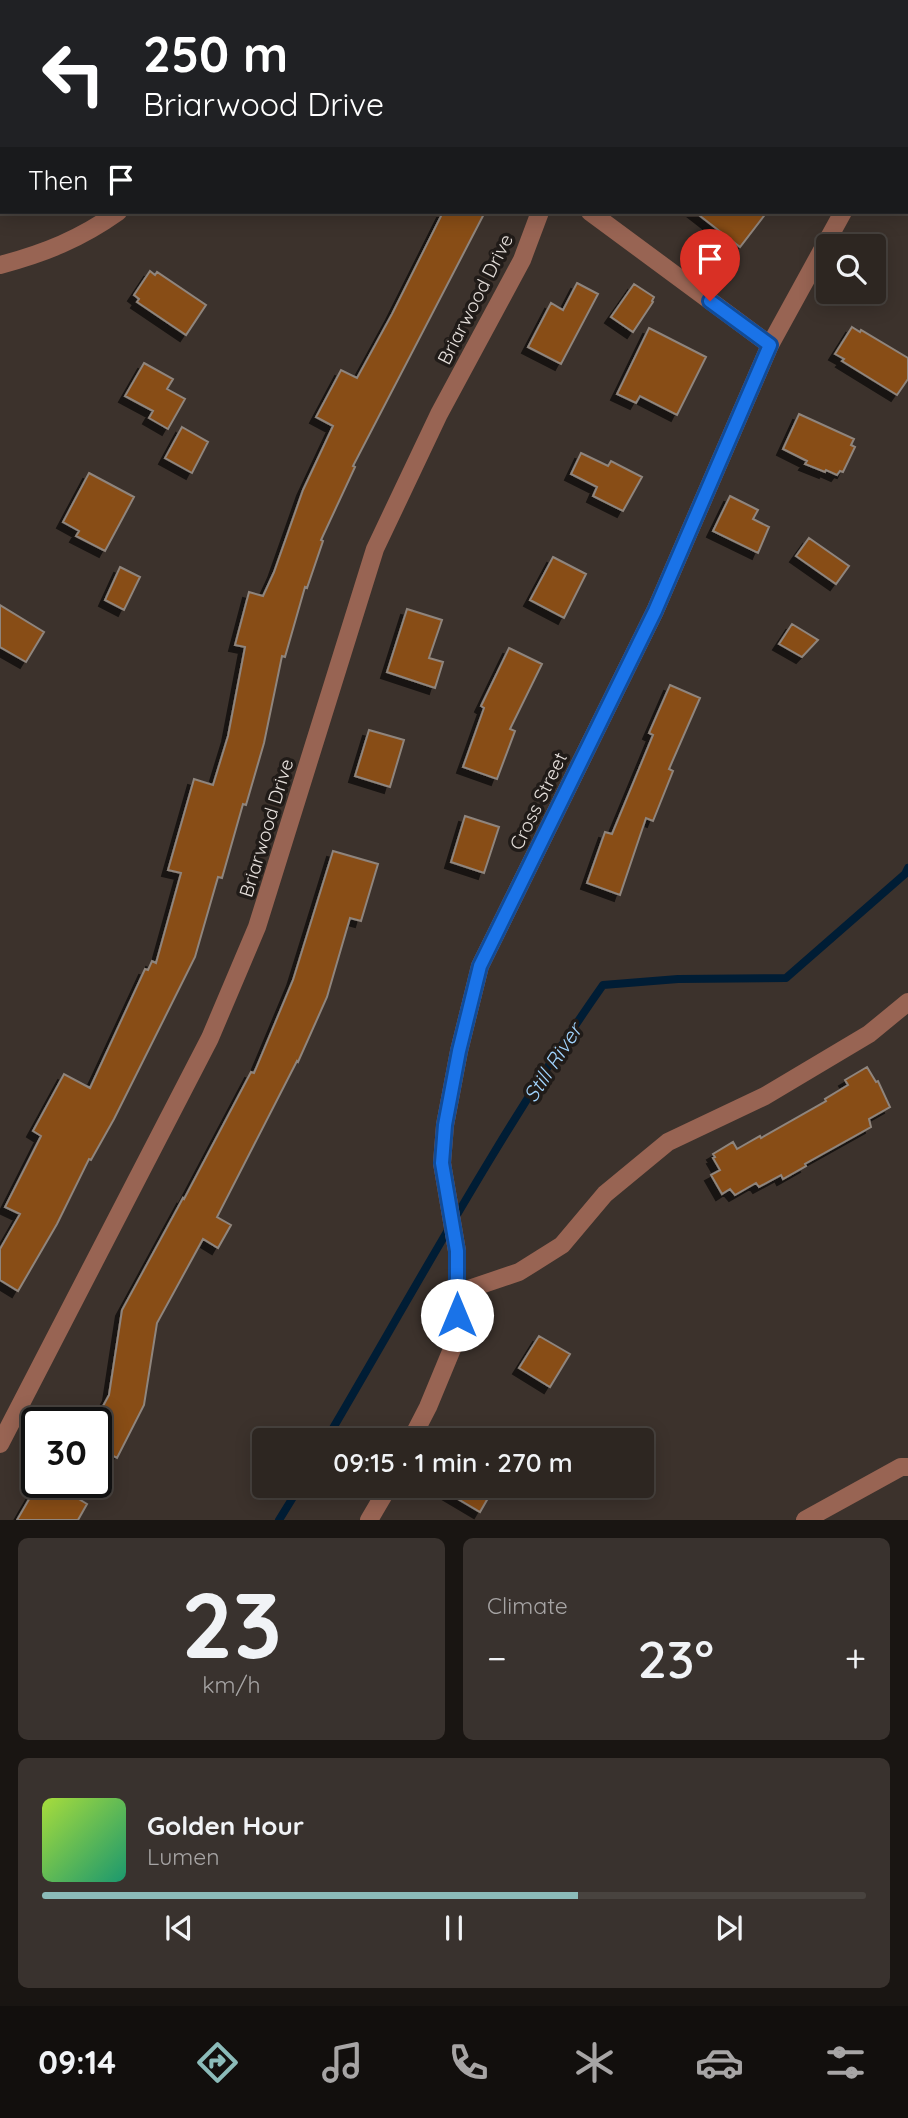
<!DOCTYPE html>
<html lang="en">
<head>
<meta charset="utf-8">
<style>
  :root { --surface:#2d2621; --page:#39322e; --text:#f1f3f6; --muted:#a7a5a5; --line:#48433f; --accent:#8bbbb9 }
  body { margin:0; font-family:Quicksand,sans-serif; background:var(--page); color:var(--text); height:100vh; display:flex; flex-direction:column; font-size:26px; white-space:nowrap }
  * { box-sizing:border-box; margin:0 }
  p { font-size:23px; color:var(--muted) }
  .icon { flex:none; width:38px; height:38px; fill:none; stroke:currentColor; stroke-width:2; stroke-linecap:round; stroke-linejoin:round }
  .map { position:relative; height:1520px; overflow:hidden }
  .panel { display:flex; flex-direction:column; gap:18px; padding:18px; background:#191512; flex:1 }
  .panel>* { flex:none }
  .top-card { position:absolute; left:0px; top:0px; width:908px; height:214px; box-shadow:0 4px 18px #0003,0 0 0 2px var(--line); background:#202124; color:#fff; overflow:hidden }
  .controls { position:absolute; left:816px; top:234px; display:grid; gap:14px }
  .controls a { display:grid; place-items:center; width:70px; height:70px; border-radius:7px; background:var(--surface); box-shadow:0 4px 18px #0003,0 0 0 2px var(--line); font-size:35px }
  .speed { position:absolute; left:21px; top:1407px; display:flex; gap:14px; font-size:35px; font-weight:700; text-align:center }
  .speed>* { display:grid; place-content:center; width:91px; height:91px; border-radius:50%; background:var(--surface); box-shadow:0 4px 18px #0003,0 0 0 2px var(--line); line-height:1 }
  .speed .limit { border:4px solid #111; border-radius:10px; background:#fff; color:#111 }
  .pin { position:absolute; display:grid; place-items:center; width:60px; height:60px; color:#fff; margin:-72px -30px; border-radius:50% 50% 50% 0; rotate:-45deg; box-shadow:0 0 7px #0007 }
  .pin .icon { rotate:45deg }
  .me { position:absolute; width:77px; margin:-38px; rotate:0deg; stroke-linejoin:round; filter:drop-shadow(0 0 5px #0008) }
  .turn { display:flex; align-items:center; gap:24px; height:147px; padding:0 28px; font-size:32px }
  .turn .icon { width:91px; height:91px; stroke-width:2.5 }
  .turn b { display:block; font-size:49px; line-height:60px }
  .then { display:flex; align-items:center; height:66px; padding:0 28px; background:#0003; gap:14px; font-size:26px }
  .big { font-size:52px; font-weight:600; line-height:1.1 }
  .panel .card { flex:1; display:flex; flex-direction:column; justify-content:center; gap:10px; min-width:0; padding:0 24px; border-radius:10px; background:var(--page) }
  .panel .dial { align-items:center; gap:0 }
  .dial b { font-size:91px; line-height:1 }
  .song { display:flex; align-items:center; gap:21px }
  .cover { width:84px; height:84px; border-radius:10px; background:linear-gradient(135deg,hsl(80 70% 55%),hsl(160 70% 35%)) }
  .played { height:7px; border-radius:4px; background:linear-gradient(90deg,var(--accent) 65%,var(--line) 65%) }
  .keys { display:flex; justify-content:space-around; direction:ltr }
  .heat { display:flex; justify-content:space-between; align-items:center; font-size:38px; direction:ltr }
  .panel .tiles { flex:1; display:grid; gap:18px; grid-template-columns:1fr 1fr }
  .card:last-child { grid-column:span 2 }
  .trip { position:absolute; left:252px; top:1428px; width:402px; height:70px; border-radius:7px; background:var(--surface); box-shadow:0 4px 18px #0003,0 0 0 2px var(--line); font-weight:600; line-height:70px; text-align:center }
  .dock { display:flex; height:112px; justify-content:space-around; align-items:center; background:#120f0d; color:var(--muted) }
  .dock .icon { width:49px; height:49px }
  .dock .active { color:var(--accent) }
  .dock b { font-size:32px; color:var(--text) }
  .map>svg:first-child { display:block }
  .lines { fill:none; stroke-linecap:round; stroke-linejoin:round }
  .stream { stroke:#001d35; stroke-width:8 }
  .building { fill:#884d19; stroke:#8f857d; stroke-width:2; filter:url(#shadow) }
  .minor { stroke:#986453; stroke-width:18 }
  .route-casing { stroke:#114b97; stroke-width:18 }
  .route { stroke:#1a73e8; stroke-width:12 }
  .labels { text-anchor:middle; stroke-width:7; stroke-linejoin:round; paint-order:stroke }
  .street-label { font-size:19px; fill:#e5dfdb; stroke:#201b18 }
  .water-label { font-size:21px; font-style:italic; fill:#a1d4fe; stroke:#201b18 }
</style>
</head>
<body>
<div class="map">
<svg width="908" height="1520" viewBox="0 0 908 1520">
  <defs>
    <filter id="shadow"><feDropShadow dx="-6" dy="6" stdDeviation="0" flood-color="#0009"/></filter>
  </defs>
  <rect width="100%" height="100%" fill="#3c322c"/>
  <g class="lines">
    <path class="stream" d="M326 1440C416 1287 501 1130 603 985L678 979 786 978 905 874 908 868
      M279 1520 300 1486"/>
  </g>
  <path class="building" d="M443 212H485L353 466 355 467 321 540 323 541 307 588 305 587 285 657 282 656 264 743 246 805 243 804 222 878 218 877 195 957 114 1119 91 1160 89 1159 57 1224 18 1291 0 1280V1249L20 1214 5 1207 41 1136 33 1131 64 1074 90 1088 145 969 148 970 152 961 156 963 181 873 168 870 194 779 213 785 228 736 245 647 235 645 249 592 263 596 274 572 303 490 333 426 316 417 341 370 357 378 392 314Z
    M695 212H767L740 247Z
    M150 271 155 275 157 272 206 305 186 335 137 302 139 299 134 295Z
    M577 283 598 294 561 364 528 347 551 303 563 310Z
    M634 284 654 297 652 301 653 302 633 332 611 317Z
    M852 327 860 332 861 330 908 358V379L897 395 842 361 844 359 835 354Z
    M649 328 706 357 677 415 640 396 636 403 617 394Z
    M144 363 173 379 167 389 185 399 168 429 149 418 153 411 125 396Z
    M799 414 854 439 851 445 855 447 843 472 840 471 837 475 826 470 825 472 805 464 807 461 783 449Z
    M182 427 208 442 192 473 165 458Z
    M581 453 608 466 611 461 642 477 623 511 593 496 597 487 571 474Z
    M89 473 134 497 105 551 76 536 79 531 63 522Z
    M730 496 758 510 753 519 769 527 758 553 713 531Z
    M809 538 849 566 836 584 796 556Z
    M553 557 586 574 564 618 530 600Z
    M120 567 140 577 124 610 105 600Z
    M0 605 44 632 26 662 0 647Z
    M407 609 442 620 429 658 443 662 435 688 387 672Z
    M792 624 818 640 802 657 779 644Z
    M509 648 542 664 510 729 515 731 497 779 463 767 484 708 481 706Z
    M670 685 700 698 669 769 673 771 653 821 646 818 620 895 587 883 605 832 612 834 653 735 649 733Z
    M369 730 404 740 390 787 355 776Z
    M465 816 499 827 484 873 451 862Z
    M333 851 378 864 361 921 350 918 327 997 298 1062 297 1061 217 1217 231 1225 218 1248 203 1239 157 1323 144 1405 117 1458 96 1447V1419L109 1395 122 1310 183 1198 184 1199 251 1072 254 1073 293 980Z
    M867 1067 876 1082 878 1081 890 1107 869 1119 871 1127 805 1164 806 1166 783 1179 781 1175 759 1187 756 1183 735 1195 730 1189 722 1194 711 1175 720 1170 713 1158 715 1157 713 1154 733 1142 737 1149 760 1136 761 1138 826 1101 825 1099 848 1085 845 1080Z
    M539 1336 570 1354 550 1387 519 1368Z
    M39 1482H51L87 1504 78 1520H17Z
    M436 1486H495L480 1512Z"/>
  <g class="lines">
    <path class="minor" d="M615 0V2
      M254 2 255 0
      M541 2 542 0
      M906 104 908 101
      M590 212 770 345
      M0 265C45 253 80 239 118 212
      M457 1293 519 1272 562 1245 605 1194 668 1142 765 1096 869 1034 908 1002
      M411 1440 428 1407 457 1337V1251L442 1163 445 1125 459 1051 480 966 655 611 770 345 843 212
      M0 1444 210 1038 257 927 375 549 439 414 522 260 540 212
      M369 1520 389 1486
      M805 1520 901 1467H908"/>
  </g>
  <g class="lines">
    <defs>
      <path id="route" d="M457 1315V1251L442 1163 445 1125 459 1051 480 966 655 611 770 345 710 301"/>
    </defs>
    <use href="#route" class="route-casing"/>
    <use href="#route" class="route"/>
  </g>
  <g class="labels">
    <g class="street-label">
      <text transform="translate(475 299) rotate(-63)" y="7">Briarwood Drive</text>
      <text transform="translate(538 801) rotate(-64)" y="7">Cross Street</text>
      <text transform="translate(266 828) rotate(-73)" y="7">Briarwood Drive</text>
    </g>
    <g class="water-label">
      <text transform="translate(553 1063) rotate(-57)" y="7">Still River</text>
    </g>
  </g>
</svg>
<div class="controls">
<a><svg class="icon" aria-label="search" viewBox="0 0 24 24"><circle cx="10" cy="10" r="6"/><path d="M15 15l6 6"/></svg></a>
</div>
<div class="speed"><div class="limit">30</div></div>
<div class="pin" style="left:710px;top:301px;background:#d93025"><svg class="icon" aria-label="arrive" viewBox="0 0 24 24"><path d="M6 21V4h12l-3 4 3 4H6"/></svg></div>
<svg class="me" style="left:457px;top:1315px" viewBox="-20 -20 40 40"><circle r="19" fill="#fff"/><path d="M0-13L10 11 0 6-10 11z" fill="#1a73e8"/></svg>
<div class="trip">09:15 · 1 min · 270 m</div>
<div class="top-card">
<div class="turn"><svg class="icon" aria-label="left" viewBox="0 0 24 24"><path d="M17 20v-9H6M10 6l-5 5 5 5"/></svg><div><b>250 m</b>Briarwood Drive</div></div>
<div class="then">Then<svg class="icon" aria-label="arrive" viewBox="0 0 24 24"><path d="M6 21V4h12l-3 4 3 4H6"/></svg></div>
</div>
</div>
<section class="panel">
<div class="tiles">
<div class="card dial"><b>23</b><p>km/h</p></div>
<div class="card"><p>Climate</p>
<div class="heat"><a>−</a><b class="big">23°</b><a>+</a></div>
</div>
<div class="card">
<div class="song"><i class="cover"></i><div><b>Golden Hour</b><p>Lumen</p></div></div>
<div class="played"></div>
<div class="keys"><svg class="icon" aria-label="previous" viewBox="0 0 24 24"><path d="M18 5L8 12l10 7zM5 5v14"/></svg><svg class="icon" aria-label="pause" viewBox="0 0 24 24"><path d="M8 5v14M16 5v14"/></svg><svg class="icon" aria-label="next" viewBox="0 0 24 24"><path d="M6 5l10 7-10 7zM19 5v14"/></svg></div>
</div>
</div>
</section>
<nav class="dock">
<b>09:14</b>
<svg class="icon active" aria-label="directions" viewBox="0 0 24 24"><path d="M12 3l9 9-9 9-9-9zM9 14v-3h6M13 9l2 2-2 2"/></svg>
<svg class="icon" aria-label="music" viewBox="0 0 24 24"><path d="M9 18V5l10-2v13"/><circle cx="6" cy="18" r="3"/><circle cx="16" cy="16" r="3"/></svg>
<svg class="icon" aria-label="phone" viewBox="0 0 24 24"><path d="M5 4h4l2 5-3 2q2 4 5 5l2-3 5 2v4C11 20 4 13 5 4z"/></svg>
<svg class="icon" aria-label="climate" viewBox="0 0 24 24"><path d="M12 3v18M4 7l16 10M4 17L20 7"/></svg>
<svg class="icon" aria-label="car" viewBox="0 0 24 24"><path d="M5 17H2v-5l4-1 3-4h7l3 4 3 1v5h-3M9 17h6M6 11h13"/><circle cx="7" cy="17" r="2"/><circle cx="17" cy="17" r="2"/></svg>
<svg class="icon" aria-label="filters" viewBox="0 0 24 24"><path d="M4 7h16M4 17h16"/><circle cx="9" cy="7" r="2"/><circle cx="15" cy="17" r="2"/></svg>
</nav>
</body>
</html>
